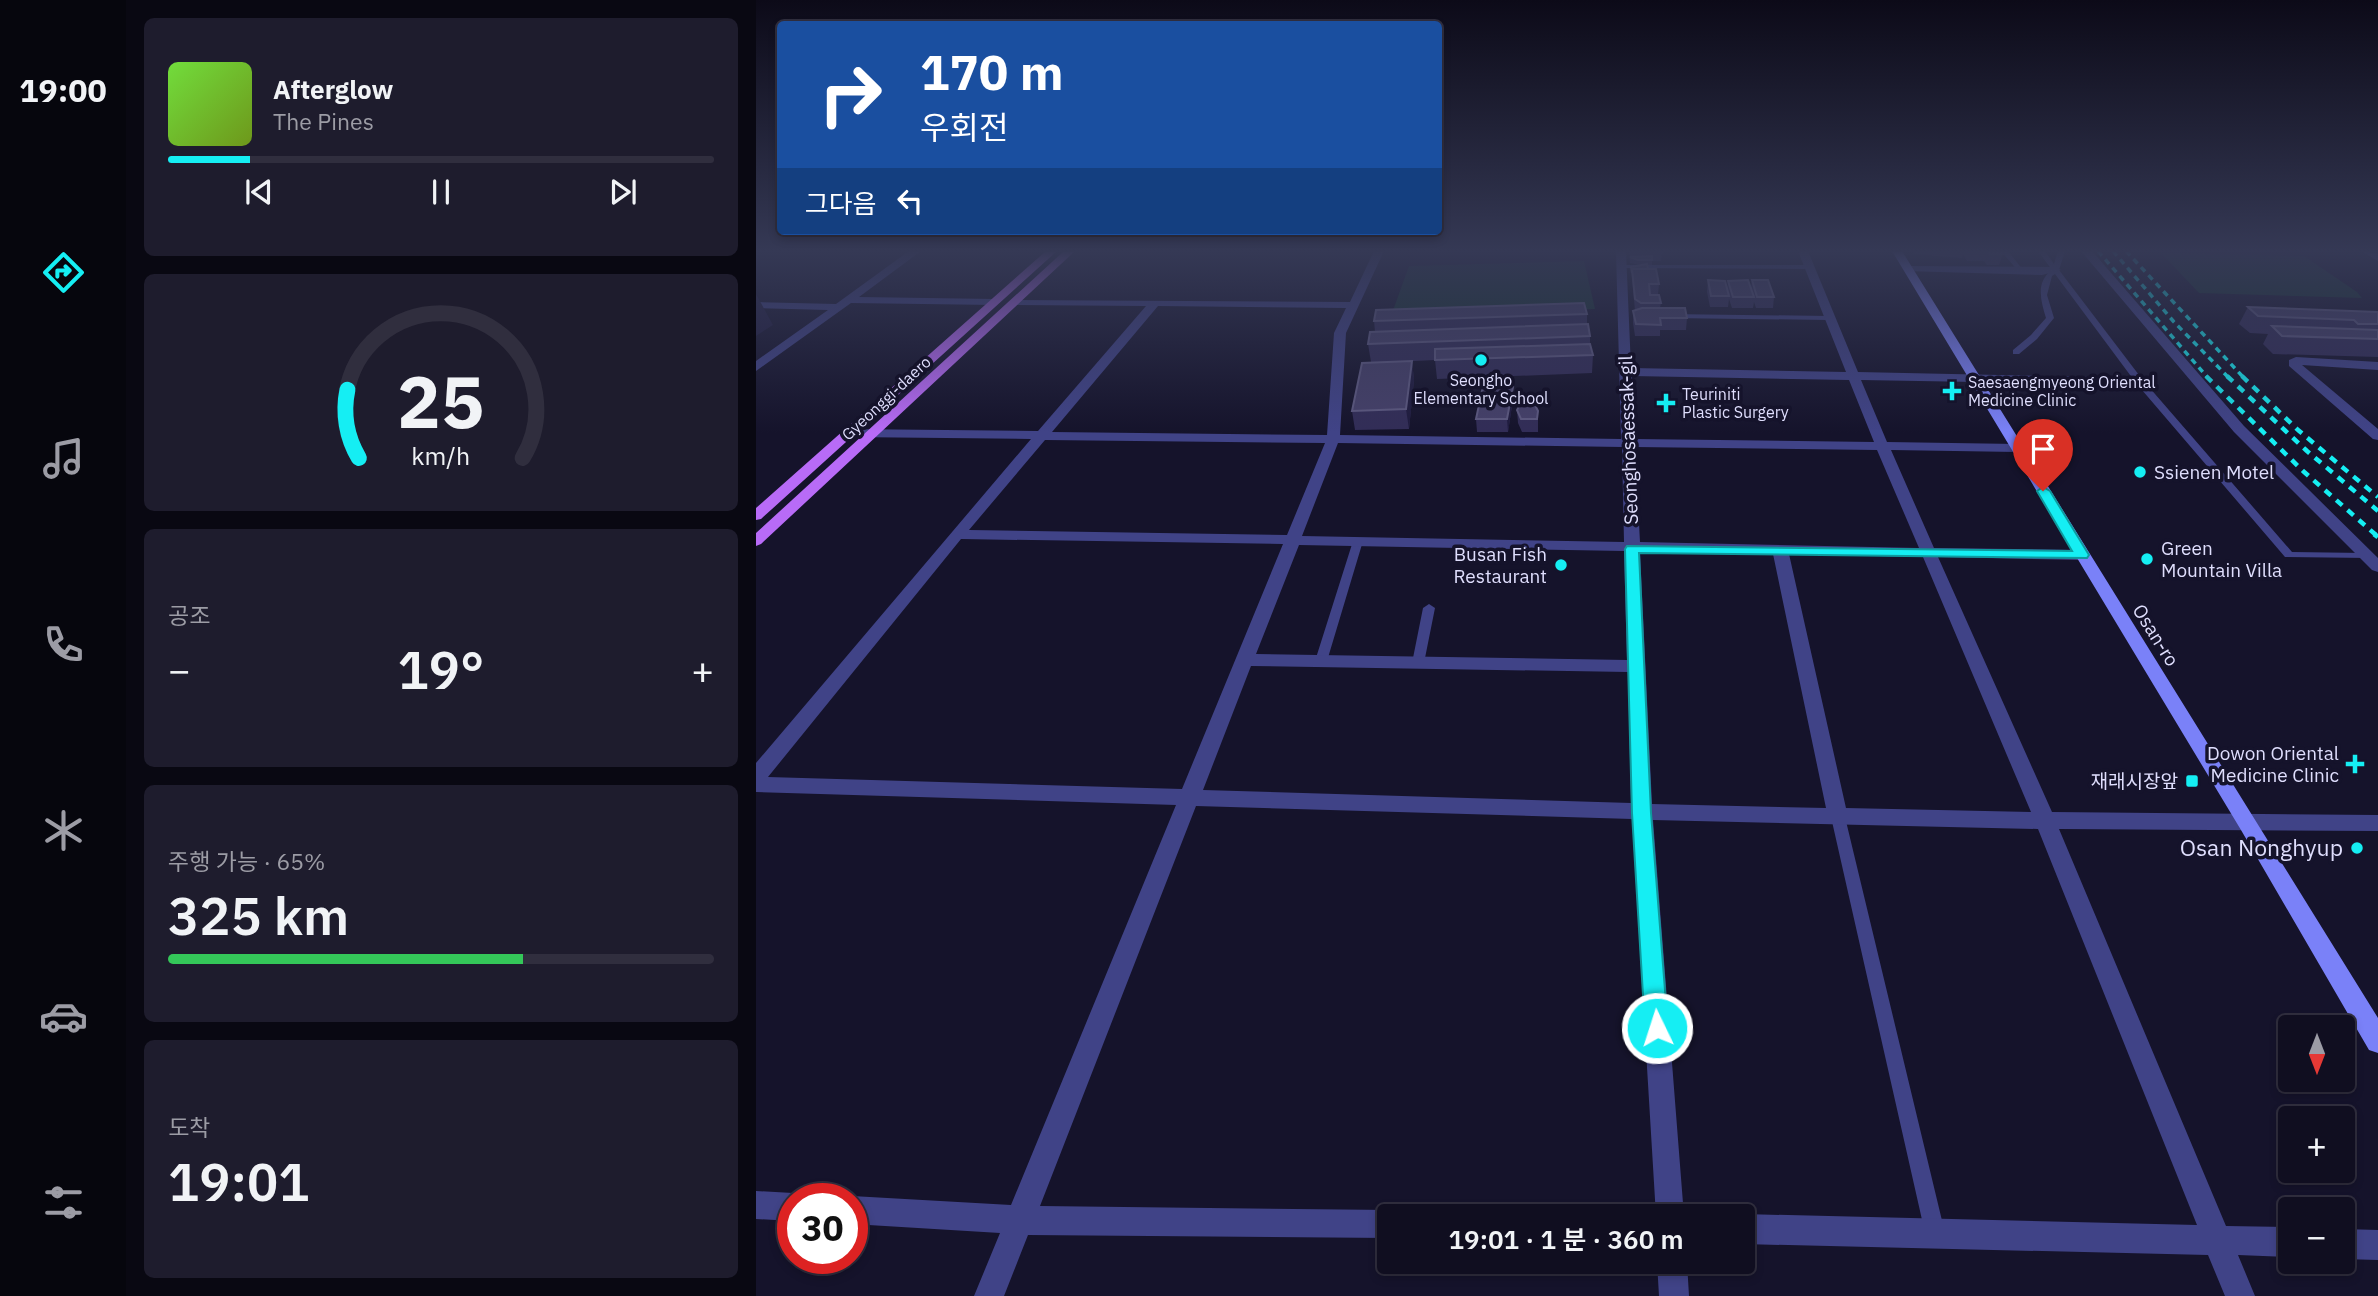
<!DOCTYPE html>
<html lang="ko">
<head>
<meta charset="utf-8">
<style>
  :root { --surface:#100e20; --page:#1e1c2d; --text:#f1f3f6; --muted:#9c9ca5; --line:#302e3e; --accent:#15eef3 }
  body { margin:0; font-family:"IBM Plex Sans","Noto Sans KR",sans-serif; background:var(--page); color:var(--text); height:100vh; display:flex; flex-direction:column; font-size:26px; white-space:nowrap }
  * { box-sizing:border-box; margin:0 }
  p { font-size:23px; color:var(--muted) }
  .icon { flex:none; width:38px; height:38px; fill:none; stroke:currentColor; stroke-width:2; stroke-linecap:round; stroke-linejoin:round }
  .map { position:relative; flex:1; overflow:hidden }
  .drawer { display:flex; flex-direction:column; gap:18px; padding:18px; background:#090812; width:630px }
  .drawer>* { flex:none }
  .top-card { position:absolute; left:21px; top:21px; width:665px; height:214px; border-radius:7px; box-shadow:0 4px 10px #0003,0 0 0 2px var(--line); background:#1a4fa0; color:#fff; overflow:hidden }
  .needle { width:46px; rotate:180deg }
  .controls { position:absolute; left:1522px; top:1015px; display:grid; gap:14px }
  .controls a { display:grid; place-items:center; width:77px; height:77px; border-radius:7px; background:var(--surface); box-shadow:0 4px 10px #0003,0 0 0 2px var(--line); font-size:35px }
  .speed { position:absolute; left:21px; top:1183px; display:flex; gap:14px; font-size:35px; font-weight:700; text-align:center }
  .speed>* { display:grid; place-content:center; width:91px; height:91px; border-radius:50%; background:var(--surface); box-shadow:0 4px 10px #0003,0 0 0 2px var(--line); line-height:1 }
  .speed .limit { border:10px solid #d22; background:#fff; color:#111 }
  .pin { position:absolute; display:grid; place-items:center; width:60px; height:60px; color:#fff; margin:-72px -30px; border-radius:50% 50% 50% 0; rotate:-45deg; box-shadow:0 0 7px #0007 }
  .pin .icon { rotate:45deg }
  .me { position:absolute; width:77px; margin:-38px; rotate:356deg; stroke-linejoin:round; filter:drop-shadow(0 0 5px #0008) }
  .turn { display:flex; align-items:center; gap:24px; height:147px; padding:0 28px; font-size:32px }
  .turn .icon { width:91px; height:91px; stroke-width:2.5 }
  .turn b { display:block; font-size:49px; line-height:60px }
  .then { display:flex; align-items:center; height:66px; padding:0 28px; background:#0003; gap:14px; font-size:26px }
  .big { font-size:52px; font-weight:600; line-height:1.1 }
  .drawer .tile { flex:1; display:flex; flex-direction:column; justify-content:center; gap:10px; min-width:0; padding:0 24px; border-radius:10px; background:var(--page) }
  .drawer .dial { align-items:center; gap:0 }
  .dial svg { height:182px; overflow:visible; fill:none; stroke:var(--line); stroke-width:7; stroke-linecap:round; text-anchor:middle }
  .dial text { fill:var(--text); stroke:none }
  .song { display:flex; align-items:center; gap:21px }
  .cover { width:84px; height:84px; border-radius:10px; background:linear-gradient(135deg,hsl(100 70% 55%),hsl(80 70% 35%)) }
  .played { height:7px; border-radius:4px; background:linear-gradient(90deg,var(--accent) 15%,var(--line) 15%) }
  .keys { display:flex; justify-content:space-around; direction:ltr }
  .heat { display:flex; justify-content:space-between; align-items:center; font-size:38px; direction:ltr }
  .charge { height:10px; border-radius:5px; background:linear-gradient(90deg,#34c759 65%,var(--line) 0) }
  .trip { position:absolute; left:621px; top:1204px; width:378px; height:70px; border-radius:7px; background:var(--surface); box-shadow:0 4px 10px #0003,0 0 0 2px var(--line); font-weight:600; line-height:70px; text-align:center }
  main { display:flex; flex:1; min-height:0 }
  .tab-bar { display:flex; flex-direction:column; width:126px; justify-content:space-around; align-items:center; background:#06060d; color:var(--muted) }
  .tab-bar .icon { width:49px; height:49px }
  .tab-bar .on { color:var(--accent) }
  .tab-bar b { font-size:32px; color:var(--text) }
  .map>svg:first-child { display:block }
  .green { fill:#163431 }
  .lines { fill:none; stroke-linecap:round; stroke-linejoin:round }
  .lane { fill:#404387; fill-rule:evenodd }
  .street { fill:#404387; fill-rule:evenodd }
  .secondary { fill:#7a81f8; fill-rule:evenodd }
  .primary { fill:#b86bf7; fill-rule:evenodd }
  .rail-far2 { stroke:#15eef3; stroke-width:3.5; stroke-dasharray:6 5; stroke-linecap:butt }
  .rail-far1 { stroke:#15eef3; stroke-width:4.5; stroke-dasharray:8 7; stroke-linecap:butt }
  .rail { stroke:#15eef3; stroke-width:5; stroke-dasharray:10 9; stroke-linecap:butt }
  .wall { fill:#322d57 }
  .shaded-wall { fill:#1f1b3e }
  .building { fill:#454069; stroke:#5d5980; stroke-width:2 }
  .route { fill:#15eef3; stroke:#0e9b9e; stroke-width:2 }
  .poi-dot { fill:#15eef3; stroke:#15132b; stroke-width:2.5 }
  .labels { text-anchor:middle; stroke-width:7; stroke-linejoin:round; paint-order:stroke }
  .far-poi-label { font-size:16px; fill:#dfdefd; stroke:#15132b; text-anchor:start }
  .far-street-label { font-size:16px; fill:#dfdefd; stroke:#15132b }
  .street-label { font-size:19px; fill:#dfdefd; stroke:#15132b }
  .poi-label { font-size:19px; fill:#dfdefd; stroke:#15132b; text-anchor:end }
  .near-poi-label { font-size:23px; fill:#dfdefd; stroke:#15132b; text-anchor:end }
</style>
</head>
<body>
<main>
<nav class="tab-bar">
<b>19:00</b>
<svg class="icon on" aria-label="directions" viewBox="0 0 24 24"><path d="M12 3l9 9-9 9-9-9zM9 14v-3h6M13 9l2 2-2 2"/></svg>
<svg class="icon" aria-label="music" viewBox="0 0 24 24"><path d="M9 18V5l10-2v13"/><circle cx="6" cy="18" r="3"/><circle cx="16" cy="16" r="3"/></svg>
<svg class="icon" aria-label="phone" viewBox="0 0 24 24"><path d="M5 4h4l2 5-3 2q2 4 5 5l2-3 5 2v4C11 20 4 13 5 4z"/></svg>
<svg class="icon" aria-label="climate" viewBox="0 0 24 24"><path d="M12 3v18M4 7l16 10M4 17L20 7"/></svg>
<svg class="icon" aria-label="car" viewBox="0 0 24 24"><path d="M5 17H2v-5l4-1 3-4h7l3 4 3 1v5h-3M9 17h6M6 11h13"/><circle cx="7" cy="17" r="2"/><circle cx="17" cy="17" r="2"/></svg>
<svg class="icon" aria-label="filters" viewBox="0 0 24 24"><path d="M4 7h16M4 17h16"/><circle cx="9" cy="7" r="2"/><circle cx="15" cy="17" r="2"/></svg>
</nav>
<section class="drawer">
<div class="tile">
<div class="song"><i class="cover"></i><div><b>Afterglow</b><p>The Pines</p></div></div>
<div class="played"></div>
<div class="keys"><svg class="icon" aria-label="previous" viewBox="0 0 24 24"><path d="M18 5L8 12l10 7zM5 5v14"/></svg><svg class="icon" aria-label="pause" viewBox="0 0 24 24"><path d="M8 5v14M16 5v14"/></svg><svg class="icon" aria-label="next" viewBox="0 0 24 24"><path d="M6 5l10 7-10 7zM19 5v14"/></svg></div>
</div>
<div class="tile dial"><svg viewBox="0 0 100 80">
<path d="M14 69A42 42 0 1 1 86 69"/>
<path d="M14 69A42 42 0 0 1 9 39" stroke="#15eef3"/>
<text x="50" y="56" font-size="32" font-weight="700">25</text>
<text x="50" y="72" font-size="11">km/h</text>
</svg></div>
<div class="tile"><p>공조</p>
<div class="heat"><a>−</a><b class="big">19°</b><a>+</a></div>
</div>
<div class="tile"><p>주행 가능 · 65%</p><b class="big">325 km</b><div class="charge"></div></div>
<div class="tile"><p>도착</p><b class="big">19:01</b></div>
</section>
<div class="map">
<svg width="1622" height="1296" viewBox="0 0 1622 1296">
  <rect width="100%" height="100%" fill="#15132b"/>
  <path class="green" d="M1405 253 1548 256 1601 292 1606 298 1443 293Z
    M828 261 839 309 635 316 653 266Z"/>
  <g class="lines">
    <path class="lane" d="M1245 251H1252L1267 270V272H1263Z
      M1282 251H1289L1298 264 1302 251H1309L1303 270 1386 379 1536 552 1609 553 1613 554 1614 556 1613 558 1529 557 1380 383 1299 274 1296 276 1291 295 1298 318 1281 339 1263 354H1257V350L1275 335 1290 318C1285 301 1279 282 1296 270Z
      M863 265H1053L1056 267 1053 269 865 268 862 266Z
      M912 314 1073 316 1077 318 1073 320 915 318H912Z
      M602 538 607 541 571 661 569 664H561L559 661 597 541Z
      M673 604 679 608 668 663 662 667 656 663 667 608Z
      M1082 811 1087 813 1089 817 1189 1233 1186 1240 1179 1243 1172 1240 1169 1233 1075 817 1077 813Z"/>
    <path class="street" d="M153 251H165L103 297 239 299 244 302 239 305 95 303 0 371V361L72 310 0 308V302L80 304Z
      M618 251H628L590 333 584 435 865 439 860 251H870L875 368 1090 372 1042 251H1052L1102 372 1387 378V384L1383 385 1105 380 1131 442 1261 444 1268 448 1261 452 1135 450 1178 548 1326 550 1334 555 1326 560 1182 557 1296 812 1622 815V831L1303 829 1470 1226 1535 1227V1257L1482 1255 1499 1296H1469L1452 1255 987 1244V1216H983L987 1214 1441 1225 1282 829 897 820 928 1216H900L876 819 440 806 284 1206 634 1210 645 1216H634V1238L272 1235 248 1296H218L244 1233 96 1224V1199H89L96 1196 255 1205 420 805 0 792V763L275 439 92 437 85 433 92 429 282 431 390 306 259 305 254 302 255 300 594 302ZM402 306 590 308 578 333 571 435 296 432ZM876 376 1093 380 1118 442 879 439ZM289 440 569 443 531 535 213 530ZM582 443 866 447 868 542 546 536ZM879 447 1121 450 1163 548 884 542ZM205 539 527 544 426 789 12 777ZM543 545 868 551 871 660 500 654ZM884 552 1017 554 1070 808 896 804ZM1033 554 1167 557 1275 812 1090 808ZM495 666 872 672 875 803 447 790Z
      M1325 251H1336L1488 426 1622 558V572L1616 570 1478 432Z
      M1605 251 1622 254V261Z
      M1153 266 1300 267 1305 270 1286 275 1149 271V267Z
      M1540 357 1622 362V370L1546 365 1622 429V440L1617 439 1533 366V360Z
      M0 1191 37 1193 48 1199H37V1221L0 1219Z
      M1587 1229 1622 1230V1260L1587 1259Z
      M901 1262H931L933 1296H903Z"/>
    <path class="secondary" d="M1136 251H1146L1622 1018V1053L1613 1050 1485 830Z"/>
    <path class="primary" d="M290 251H301L5 519 0 520V508Z
      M308 251H319L5 544 0 546V533Z"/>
    <path class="rail-far2" d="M1342 251 1452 378
      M1357 251 1418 322 1473 378
      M1370 251 1488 378"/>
    <path class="rail-far1" d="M1450 376 1547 471 1620 535
      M1471 376 1551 451 1622 511
      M1486 376 1542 430 1622 497"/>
    <path class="rail" d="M1618 534 1622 537"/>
  </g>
  <path class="wall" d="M873 251H910L906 253 905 261H896V265H891L892 269 903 284 902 295 905 303 904 308 931 318 930 330H904V336H879L877 323V311H879L875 267 884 265 874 263Z
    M1157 251H1245L1247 254 1243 265H1231L1228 261H1211L1207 254 1206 258 1158 254Z
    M952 280 971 287 972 281 995 287 996 280 1018 297 1017 308H1000L998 302 997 308H976L973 299 972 307H954L951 292Z
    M1492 307 1622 312V357L1517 354 1507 344 1512 334 1494 333 1483 324Z
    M831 314V324L834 336V344L837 355 836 373 681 379 679 360 638 362 656 361 658 380 653 429 599 430 596 411 615 362 612 344 619 332 618 321Z
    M757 387V399L752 432H721L720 419Z
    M761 410 782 411V432H766L762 423Z"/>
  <path class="shaded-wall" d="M0 294 17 325 0 336Z
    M656 361 658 380 653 429 650 409Z
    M757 387V399L752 432 751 419Z"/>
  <path class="building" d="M1232 251H1245L1247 254H1234Z
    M896 256V260H882L874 257Z
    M891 264 892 269H876V273L875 267Z
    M876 269H900L903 284H893L894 295H903L905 303H885L879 299Z
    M952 280 969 281 973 296H955Z
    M992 280 998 297H977L972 281Z
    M996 280H1012L1018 297H1001Z
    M828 303 831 314 618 321 620 310Z
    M1492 307 1622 312V324H1602L1598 320 1502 316Z
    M886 308H929L931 318H904L905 325 880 324 877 311Z
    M832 324 834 336 612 344 614 332Z
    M1516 326 1622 330V339L1526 336Z
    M834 344 837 355 679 360V349Z
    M656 361 650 409 596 411 606 363Z
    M727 386 757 387 751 419H720Z
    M766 401H777L782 411 781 419H765L761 410Z"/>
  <linearGradient id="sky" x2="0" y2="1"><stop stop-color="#0c0a18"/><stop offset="0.58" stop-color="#353955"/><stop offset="1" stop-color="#353955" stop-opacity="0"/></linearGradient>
  <rect width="1622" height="433" fill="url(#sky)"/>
  <path class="route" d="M1287 487 1294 491 1333 555 1331 558 883 553 895 813 912 1028 909 1036 901 1039 893 1036 889 1028 876 813 869 549 871 546 1316 551 1281 491Z"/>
  <g class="poi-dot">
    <circle cx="725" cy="360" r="7"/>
    <path d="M1192.5 380.5h7v7h7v7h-7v7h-7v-7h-7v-7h7z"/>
    <path d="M906.5 392.5h7v7h7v7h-7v7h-7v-7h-7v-7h7z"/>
    <circle cx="1384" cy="472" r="7"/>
    <circle cx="1391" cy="559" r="7"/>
    <circle cx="805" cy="565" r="7"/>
    <path d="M1595.5 753.5h7v7h7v7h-7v7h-7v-7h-7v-7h7z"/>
    <rect x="1429" y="774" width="14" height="14" rx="3.5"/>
    <circle cx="1601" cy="848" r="7"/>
  </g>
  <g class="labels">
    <g class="far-poi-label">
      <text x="725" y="386" text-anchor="middle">Seongho<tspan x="725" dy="18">Elementary School</tspan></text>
      <text x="1212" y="388">Saesaengmyeong Oriental<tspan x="1212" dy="18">Medicine Clinic</tspan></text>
      <text x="926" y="400">Teuriniti<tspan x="926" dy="18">Plastic Surgery</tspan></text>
    </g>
    <g class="far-street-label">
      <text transform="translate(130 398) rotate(-43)" y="6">Gyeonggi-daero</text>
    </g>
    <g class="street-label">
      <text transform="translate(872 440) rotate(-92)" y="7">Seonghosaessak-gil</text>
      <text transform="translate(1400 635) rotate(58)" y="7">Osan-ro</text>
    </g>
    <g class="poi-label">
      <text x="1398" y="479" text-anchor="start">Ssienen Motel</text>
      <text x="1405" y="555" text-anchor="start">Green<tspan x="1405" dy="22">Mountain Villa</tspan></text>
      <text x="791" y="561">Busan Fish<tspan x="791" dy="22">Restaurant</tspan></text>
      <text x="1583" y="760">Dowon Oriental<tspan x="1583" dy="22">Medicine Clinic</tspan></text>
      <text x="1422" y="788">재래시장앞</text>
    </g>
    <g class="near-poi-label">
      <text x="1587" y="856">Osan Nonghyup</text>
    </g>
  </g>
</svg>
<div class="controls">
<a><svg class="needle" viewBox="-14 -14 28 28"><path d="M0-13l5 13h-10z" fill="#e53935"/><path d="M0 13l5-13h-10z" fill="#9c9ca5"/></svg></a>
<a>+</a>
<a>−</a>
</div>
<div class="speed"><div class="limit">30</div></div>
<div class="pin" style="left:1287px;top:491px;background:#d93025"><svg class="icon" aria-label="arrive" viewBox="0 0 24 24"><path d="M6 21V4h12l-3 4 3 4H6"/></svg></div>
<svg class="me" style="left:901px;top:1028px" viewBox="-20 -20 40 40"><circle r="17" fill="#15eef3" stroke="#fff" stroke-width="3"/><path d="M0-11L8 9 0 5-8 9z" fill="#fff"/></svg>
<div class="trip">19:01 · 1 분 · 360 m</div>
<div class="top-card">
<div class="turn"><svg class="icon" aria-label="right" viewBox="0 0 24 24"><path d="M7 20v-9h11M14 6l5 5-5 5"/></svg><div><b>170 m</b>우회전</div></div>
<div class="then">그다음<svg class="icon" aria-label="left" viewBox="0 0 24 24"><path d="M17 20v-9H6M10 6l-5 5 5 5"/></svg></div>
</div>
</div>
</main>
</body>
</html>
